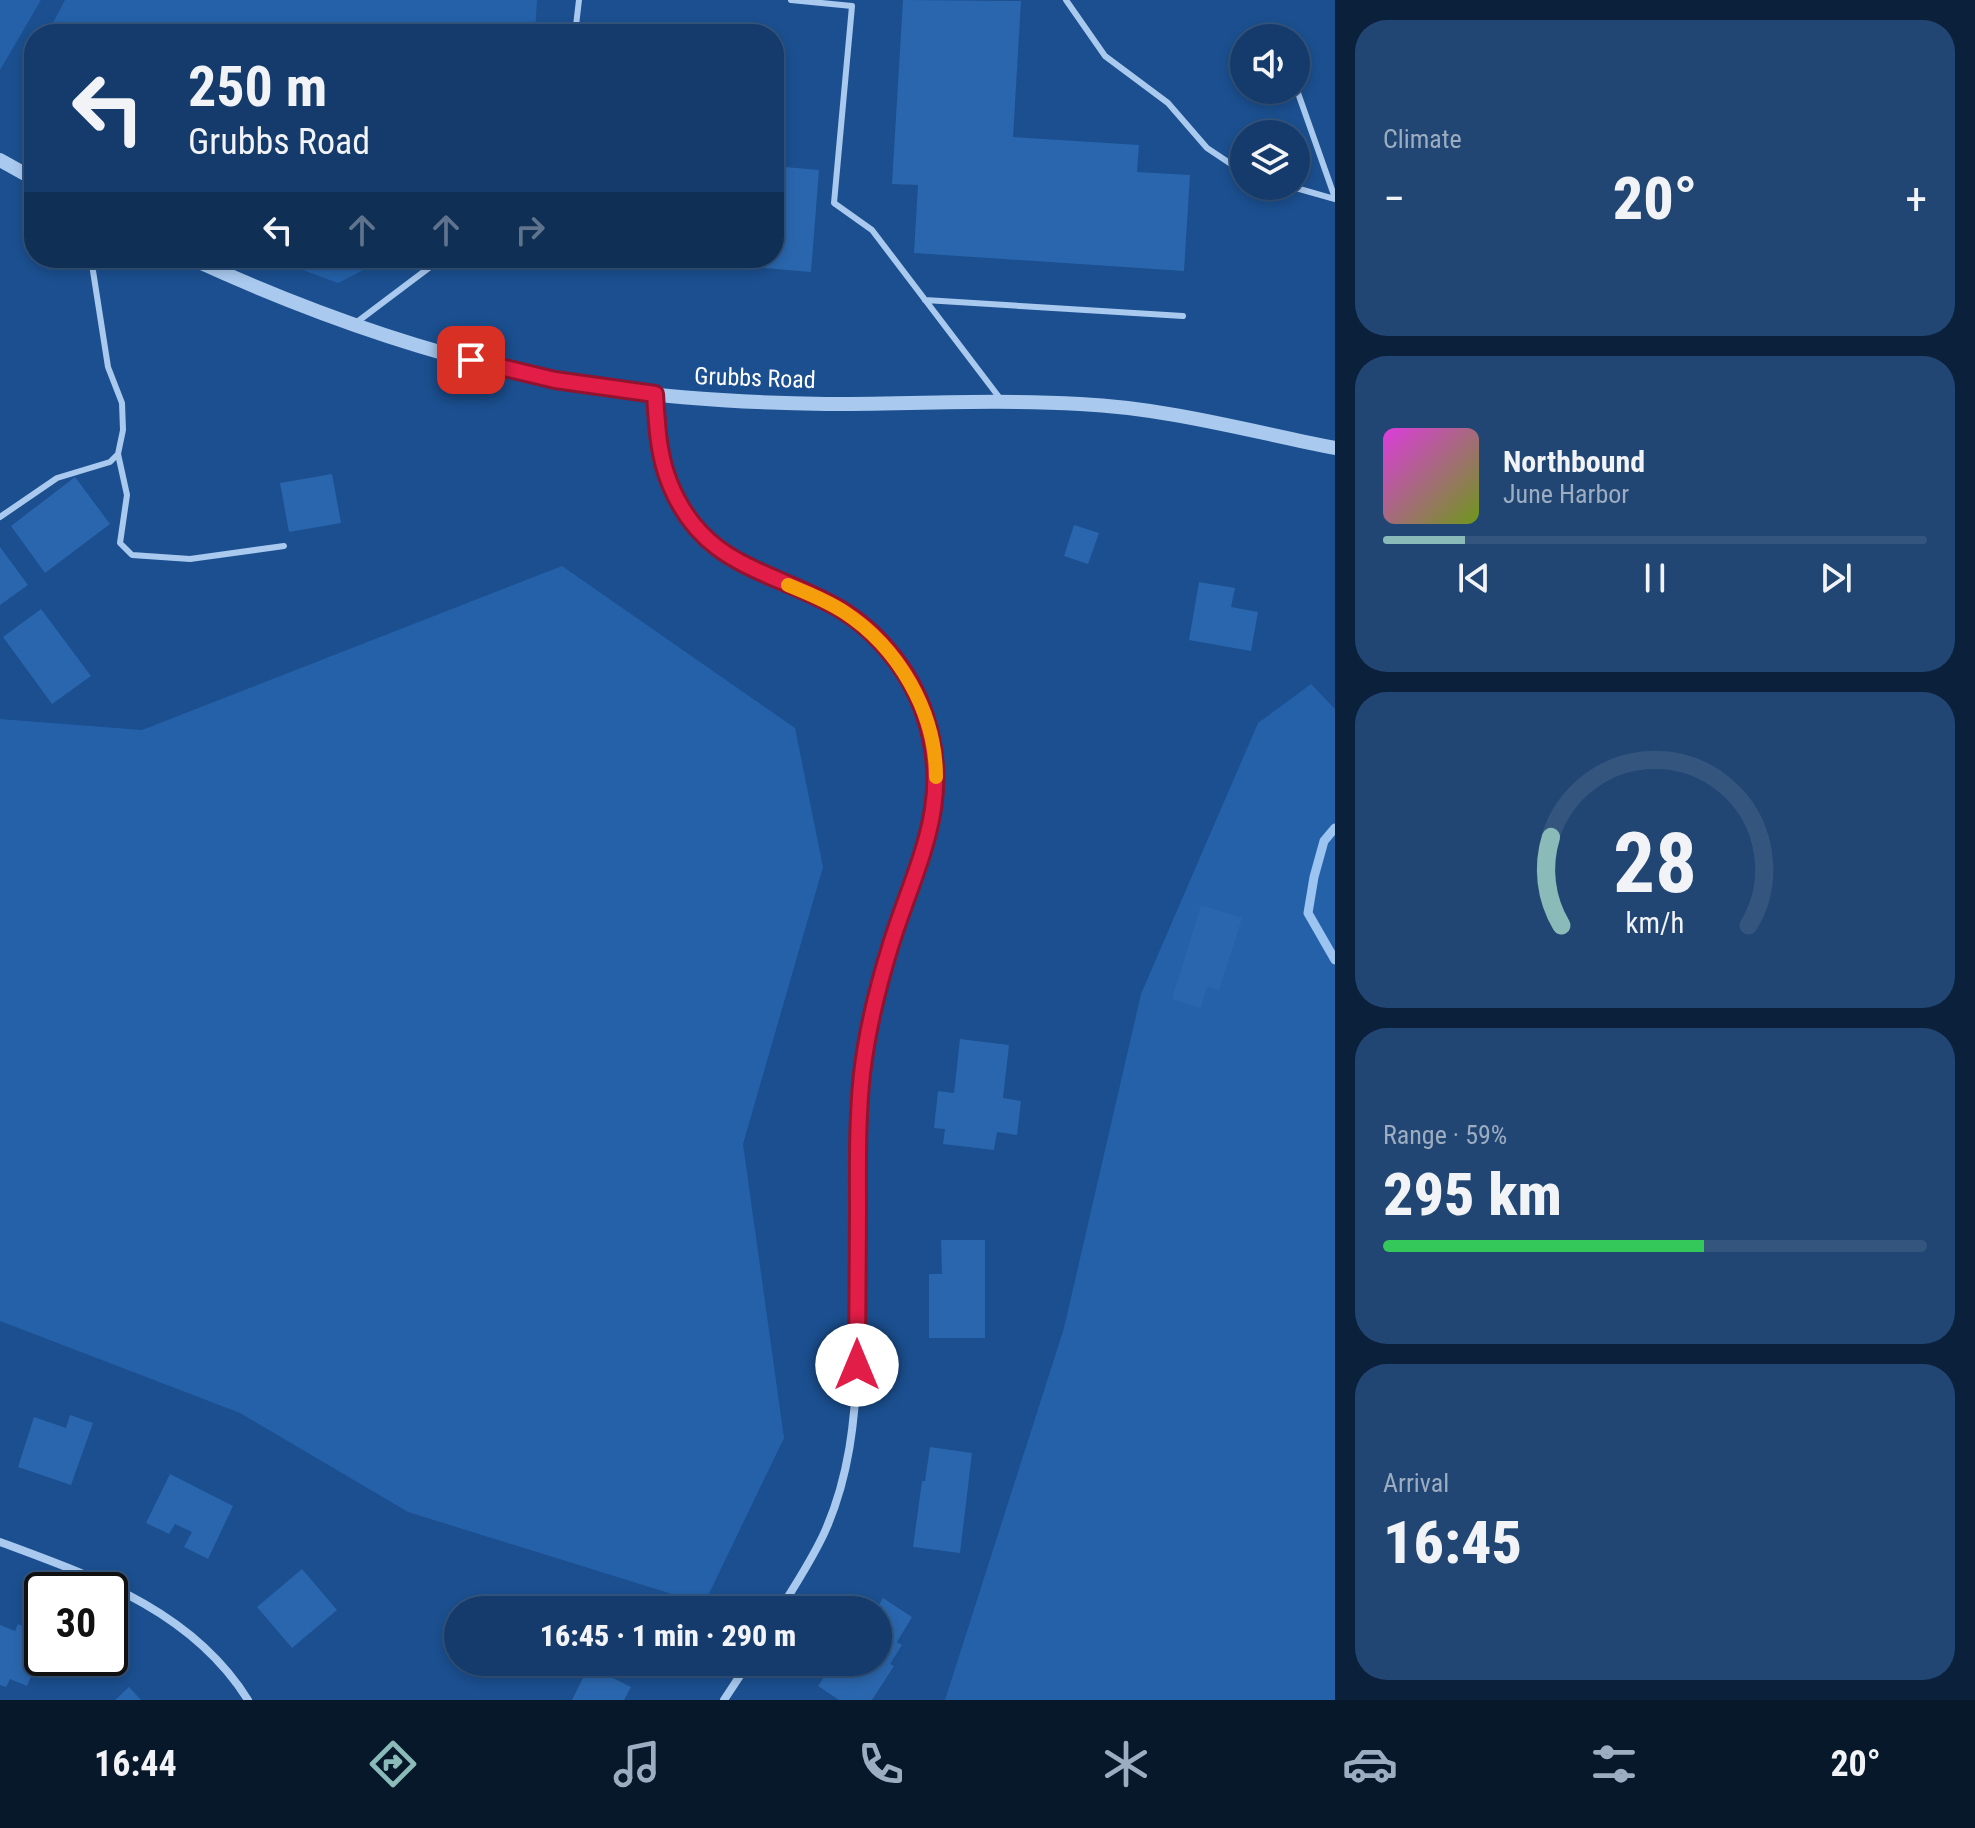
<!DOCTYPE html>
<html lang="en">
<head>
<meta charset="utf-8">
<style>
  :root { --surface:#143b6b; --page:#214673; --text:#f1f3f6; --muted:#9dadc1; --line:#33557e; --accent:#8bbbb9 }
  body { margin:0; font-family:"Roboto Condensed",sans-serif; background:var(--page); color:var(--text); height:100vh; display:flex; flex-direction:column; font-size:30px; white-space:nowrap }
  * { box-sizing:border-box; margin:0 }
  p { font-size:26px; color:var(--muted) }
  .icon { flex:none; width:44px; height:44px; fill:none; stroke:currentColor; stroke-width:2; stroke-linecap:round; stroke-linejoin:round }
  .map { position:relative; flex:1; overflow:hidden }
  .drawer { display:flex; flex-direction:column; gap:20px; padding:20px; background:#0b203b; width:640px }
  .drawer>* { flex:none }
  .banner { position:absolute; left:24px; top:24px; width:760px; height:244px; border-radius:32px; box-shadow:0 4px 12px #0003,0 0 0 2px var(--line); background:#143b6b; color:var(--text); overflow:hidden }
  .tools { position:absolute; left:1230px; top:24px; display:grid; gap:16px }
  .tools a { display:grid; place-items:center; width:80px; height:80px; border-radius:50%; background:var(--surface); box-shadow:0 4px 12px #0003,0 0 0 2px var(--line); font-size:40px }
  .speed { position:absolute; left:24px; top:1572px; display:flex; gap:16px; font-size:40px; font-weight:700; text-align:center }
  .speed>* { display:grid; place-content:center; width:104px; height:104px; border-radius:50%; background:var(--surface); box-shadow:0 4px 12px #0003,0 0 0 2px var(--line); line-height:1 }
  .speed .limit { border:4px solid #111; border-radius:12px; background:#fff; color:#111 }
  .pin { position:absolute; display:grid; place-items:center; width:68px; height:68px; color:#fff; margin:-34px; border-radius:16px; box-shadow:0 4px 12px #0006 }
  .me { position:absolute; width:88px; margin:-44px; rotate:0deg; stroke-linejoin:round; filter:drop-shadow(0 0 6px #0008) }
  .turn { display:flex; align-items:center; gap:28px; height:168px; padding:0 32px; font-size:36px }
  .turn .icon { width:104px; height:104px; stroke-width:2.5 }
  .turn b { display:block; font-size:56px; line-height:68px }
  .lanes { display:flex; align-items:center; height:76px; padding:0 32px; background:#0003; justify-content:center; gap:40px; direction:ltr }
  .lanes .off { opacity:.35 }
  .big { font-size:60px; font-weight:800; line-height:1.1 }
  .drawer .tile { flex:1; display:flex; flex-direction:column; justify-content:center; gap:12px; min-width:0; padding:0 28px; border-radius:32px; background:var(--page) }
  .drawer .dial { align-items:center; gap:0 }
  .dial svg { height:208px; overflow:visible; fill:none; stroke:var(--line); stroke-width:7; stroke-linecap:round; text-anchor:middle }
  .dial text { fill:var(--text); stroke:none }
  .song { display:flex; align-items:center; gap:24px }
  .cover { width:96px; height:96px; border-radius:12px; background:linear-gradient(135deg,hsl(300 70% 55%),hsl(80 70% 35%)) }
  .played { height:8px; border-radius:4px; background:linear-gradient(90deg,var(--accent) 15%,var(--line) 15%) }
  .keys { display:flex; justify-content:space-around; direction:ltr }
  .heat { display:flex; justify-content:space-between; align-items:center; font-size:44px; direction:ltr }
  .charge { height:12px; border-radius:6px; background:linear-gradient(90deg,#34c759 59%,var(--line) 0) }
  .trip { position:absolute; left:444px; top:1596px; width:448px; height:80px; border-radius:40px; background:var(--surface); box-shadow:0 4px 12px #0003,0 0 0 2px var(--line); font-weight:800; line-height:80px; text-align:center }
  .menu { display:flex; height:128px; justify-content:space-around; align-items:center; background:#08182b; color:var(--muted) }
  .menu .icon { width:56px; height:56px }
  .menu .active { color:var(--accent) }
  .menu b { font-size:36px; color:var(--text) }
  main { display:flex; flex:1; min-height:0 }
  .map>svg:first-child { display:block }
  .green { fill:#2461a8 }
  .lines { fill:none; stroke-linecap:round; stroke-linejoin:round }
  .stream { stroke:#9cc4f0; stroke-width:9 }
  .building { fill:#2a66ad }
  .service { stroke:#a9c9ee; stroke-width:6 }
  .minor { stroke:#a9c9ee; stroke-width:8 }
  .tertiary { stroke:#a9c9ee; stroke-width:14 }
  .route-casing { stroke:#92132f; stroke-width:20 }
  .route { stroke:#e11d48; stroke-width:14 }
  .slow { stroke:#f59e0b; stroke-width:14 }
  .labels { text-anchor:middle; stroke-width:8; stroke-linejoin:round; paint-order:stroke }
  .street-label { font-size:24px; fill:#fff; stroke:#1b4f8f }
</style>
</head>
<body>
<main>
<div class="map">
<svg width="1335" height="1700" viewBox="0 0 1335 1700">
  <rect width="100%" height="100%" fill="#1b4f8f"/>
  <path class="green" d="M0 0H41L0 70Z
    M65 0H537L535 34H47Z
    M270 258H387L338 283Z
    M562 566 795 728 823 867 743 1144 784 1438 704 1604 408 1512 240 1413 0 1321V719L142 730Z
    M1311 684 1335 709V1700H945L1064 1328 1141 994 1258 723Z"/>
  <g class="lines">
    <path class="stream" d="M1335 828 1324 841 1314 877 1308 913 1335 960"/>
  </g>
  <path class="building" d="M903 0 1021 1 1013 137 1139 145 1137 172 1190 175 1184 271 914 253 918 185 892 184Z
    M774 166 819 170 811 272 764 268 765 258H774Z
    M332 474 341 523 289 532 280 483Z
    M75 477 110 524 45 573 11 526Z
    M1074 525 1099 533 1088 564 1064 556Z
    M0 547 28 585 0 605Z
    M1199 582 1235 588 1231 607 1258 612 1251 651 1189 640Z
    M41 609 91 676 52 704 3 637Z
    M1201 905 1242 918 1219 990 1207 986 1201 1008 1172 999Z
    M960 1039 1009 1045 1003 1098 1021 1101 1017 1135 997 1132 994 1150 943 1144 945 1129 934 1128 938 1091 954 1093Z
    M941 1240H985V1338H929V1274H942Z
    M70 1415 93 1423 71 1485 18 1467 34 1417 66 1428Z
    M930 1447 972 1453 960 1553 913 1547 922 1481H925Z
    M170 1474 233 1506 208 1559 184 1547 192 1532 175 1524 169 1534 146 1523Z
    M302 1569 337 1610 292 1648 257 1607Z
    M883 1598 912 1617 897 1642 902 1645 890 1664 894 1666 872 1700H839L818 1686 834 1662H878V1610H876Z
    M18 1624 42 1635V1651L27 1686 10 1679 6 1687 0 1685V1625L15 1631Z
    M589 1666 631 1687 624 1700H572Z
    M129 1687 141 1700H115Z"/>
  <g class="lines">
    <path class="service" d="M791 0 852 6 834 203 872 230 1002 401
      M1066 0 1105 56 1168 103 1207 148 1237 168 1244 171
      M575 34 579 0
      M1298 93 1335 198
      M1289 186 1335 199
      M925 300 1183 316
      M357 322 442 258
      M118 454 127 495 120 543 132 555 190 559 284 546
      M0 517 57 478 110 462 118 454 123 430 122 403 108 367 91 258"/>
    <path class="minor" d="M655 394C658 439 662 483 690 521 724 567 781 578 829 603 873 625 910 669 925 716 953 801 916 864 891 944 878 986 867 1030 862 1074 857 1118 858 1163 858 1207 858 1260 857 1312 857 1365 855 1421 849 1476 826 1529 814 1557 796 1583 780 1610
      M0 1542C94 1577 192 1610 248 1700
      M724 1700 749 1662"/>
    <path class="tertiary" d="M0 160 34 179
      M190 258C323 319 463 368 609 389 681 399 754 403 826 404 910 404 995 399 1080 404 1167 408 1249 431 1335 448"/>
  </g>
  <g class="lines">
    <defs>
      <path id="route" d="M471 360 555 380 655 394C657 425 658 455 670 484 702 563 762 568 829 603 873 625 910 669 925 716 954 802 916 864 891 944 878 986 867 1030 862 1074 857 1120 858 1167 858 1213 858 1264 857 1314 857 1365"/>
    </defs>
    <use href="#route" class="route-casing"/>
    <use href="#route" class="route"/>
    <path class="slow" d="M788 585C807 593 826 600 844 612 898 647 936 712 936 777"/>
  </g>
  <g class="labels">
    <g class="street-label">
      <text transform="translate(755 378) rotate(2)" y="8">Grubbs Road</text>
    </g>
  </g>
</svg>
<div class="tools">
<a><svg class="icon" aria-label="sound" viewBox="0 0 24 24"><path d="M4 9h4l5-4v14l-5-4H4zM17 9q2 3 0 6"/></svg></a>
<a><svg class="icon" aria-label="layers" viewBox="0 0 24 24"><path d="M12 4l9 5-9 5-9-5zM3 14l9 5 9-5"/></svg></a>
</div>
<div class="speed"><div class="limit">30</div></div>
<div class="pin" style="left:471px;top:360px;background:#d93025"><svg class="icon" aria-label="arrive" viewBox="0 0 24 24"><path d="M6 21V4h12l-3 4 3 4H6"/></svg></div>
<svg class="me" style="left:857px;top:1365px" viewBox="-20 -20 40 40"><circle r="19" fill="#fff"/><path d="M0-13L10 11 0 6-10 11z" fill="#e11d48"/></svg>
<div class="trip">16:45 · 1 min · 290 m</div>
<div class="banner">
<div class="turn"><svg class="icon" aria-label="left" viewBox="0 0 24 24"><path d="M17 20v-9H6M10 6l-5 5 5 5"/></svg><div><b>250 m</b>Grubbs Road</div></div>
<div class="lanes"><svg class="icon" aria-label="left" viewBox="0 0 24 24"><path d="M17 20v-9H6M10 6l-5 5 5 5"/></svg><svg class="icon off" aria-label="ahead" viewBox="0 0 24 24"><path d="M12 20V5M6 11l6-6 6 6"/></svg><svg class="icon off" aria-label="ahead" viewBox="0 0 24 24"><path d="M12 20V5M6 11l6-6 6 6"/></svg><svg class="icon off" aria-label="right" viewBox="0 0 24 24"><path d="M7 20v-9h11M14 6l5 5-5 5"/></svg></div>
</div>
</div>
<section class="drawer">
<div class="tile"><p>Climate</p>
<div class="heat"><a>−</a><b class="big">20°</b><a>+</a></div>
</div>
<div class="tile">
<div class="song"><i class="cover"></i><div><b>Northbound</b><p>June Harbor</p></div></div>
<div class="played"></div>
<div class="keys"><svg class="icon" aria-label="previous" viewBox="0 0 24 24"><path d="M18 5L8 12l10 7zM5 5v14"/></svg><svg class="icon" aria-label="pause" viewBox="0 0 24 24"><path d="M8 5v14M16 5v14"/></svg><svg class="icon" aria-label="next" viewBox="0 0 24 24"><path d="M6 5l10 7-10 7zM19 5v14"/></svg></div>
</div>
<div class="tile dial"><svg viewBox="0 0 100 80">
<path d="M14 69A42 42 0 1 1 86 69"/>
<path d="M14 69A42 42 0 0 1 10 35" stroke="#8bbbb9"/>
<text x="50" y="56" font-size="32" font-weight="700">28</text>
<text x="50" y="72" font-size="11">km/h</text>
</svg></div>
<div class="tile"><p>Range · 59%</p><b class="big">295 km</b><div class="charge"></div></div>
<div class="tile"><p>Arrival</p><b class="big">16:45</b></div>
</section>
</main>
<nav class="menu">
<b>16:44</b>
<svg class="icon active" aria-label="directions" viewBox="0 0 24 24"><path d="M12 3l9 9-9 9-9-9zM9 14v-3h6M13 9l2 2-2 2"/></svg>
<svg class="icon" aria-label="music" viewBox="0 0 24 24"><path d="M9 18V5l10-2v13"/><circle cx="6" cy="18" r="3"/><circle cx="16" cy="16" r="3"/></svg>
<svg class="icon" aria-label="phone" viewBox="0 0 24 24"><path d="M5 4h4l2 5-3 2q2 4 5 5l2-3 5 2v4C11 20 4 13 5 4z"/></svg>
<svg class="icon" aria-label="climate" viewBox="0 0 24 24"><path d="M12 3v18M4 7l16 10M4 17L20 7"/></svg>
<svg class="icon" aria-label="car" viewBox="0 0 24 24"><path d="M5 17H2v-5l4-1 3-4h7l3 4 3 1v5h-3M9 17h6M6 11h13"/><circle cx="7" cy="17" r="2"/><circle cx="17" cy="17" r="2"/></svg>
<svg class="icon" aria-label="filters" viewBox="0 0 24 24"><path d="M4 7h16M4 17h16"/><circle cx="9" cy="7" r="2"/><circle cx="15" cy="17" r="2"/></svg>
<b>20°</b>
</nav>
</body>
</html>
